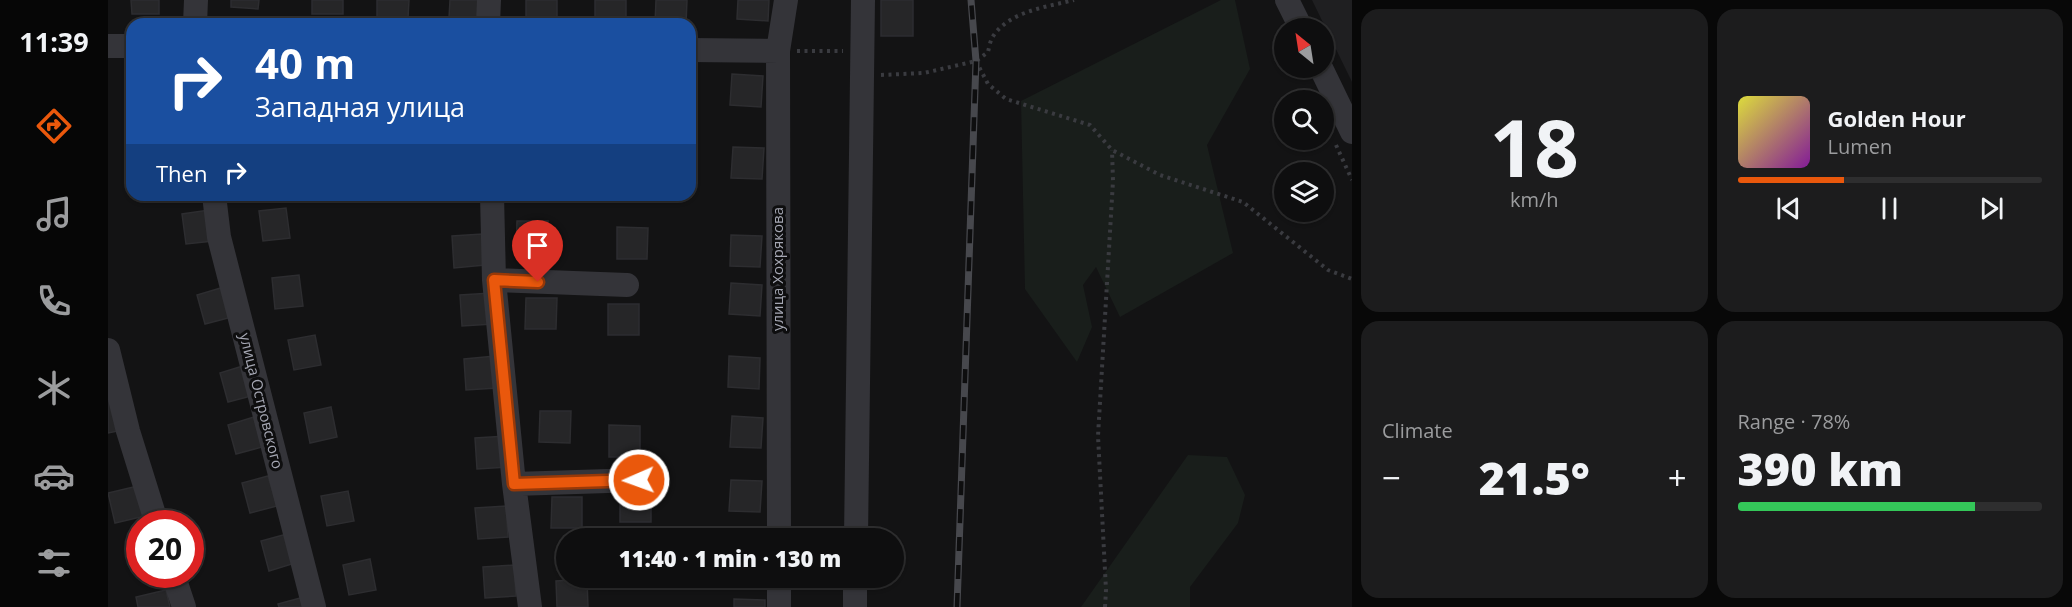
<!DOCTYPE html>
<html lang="en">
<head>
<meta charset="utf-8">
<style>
  :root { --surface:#0e0e0f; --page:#1c1c1d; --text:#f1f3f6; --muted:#9b9c9e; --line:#2e2e2f; --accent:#ea580c }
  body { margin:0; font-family:"Open Sans",sans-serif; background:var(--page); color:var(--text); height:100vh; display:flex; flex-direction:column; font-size:22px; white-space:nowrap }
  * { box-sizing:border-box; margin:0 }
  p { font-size:20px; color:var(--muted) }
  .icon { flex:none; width:33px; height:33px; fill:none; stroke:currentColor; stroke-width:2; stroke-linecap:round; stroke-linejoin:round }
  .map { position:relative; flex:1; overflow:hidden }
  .panel { display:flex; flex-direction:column; gap:9px; padding:9px; background:#080808; width:720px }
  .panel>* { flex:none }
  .top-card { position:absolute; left:18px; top:18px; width:570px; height:183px; border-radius:18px; box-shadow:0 2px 4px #0004,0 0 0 2px var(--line); background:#1a4fa0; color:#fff; overflow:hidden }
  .needle { width:39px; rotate:330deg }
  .tools { position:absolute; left:1166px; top:18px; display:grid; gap:12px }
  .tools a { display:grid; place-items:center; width:60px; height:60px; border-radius:50%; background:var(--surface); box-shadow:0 2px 4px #0004,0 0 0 2px var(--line); font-size:30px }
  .speed { position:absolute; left:18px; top:510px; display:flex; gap:12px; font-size:30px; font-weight:700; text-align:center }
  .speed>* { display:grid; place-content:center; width:78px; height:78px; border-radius:50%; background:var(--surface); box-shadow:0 2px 4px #0004,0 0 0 2px var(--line); line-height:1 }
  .speed .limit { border:9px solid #d22; background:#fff; color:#111 }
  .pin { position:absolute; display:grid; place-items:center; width:51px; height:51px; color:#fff; margin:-62px -26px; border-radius:50% 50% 50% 0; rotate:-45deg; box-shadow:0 0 6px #0007 }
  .pin .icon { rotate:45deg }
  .me { position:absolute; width:66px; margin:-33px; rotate:268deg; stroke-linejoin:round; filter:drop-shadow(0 0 4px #0008) }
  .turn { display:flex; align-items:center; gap:21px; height:126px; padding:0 30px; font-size:27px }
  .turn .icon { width:78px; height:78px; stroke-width:2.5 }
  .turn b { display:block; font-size:42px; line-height:51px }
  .then { display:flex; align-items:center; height:57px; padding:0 30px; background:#0003; gap:12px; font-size:22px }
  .big { font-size:45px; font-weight:800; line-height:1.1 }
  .panel .card { flex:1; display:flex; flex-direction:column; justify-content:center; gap:9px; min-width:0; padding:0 21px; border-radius:18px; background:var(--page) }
  .panel .dial { align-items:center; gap:0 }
  .dial b { font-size:78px; line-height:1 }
  .song { display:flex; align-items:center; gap:18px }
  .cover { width:72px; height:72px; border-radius:9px; background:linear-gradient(135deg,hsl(60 70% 55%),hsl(290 70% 35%)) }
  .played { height:6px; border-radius:3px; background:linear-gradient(90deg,var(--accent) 35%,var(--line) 35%) }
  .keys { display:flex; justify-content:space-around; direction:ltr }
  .heat { display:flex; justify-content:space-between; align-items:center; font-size:33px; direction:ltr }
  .charge { height:9px; border-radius:4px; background:linear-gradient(90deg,#34c759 78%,var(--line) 0) }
  .panel .tiles { flex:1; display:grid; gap:9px; grid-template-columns:repeat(2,1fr) }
  .trip { position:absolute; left:448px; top:528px; width:348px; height:60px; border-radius:30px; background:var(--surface); box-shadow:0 2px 4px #0004,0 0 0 2px var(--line); font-weight:800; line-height:60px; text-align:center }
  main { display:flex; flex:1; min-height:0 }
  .menu { display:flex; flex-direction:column; width:108px; justify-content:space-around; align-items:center; background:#060606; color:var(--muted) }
  .menu .icon { width:42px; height:42px }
  .menu .active { color:var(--accent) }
  .menu b { font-size:27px; color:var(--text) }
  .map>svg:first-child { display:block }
  .built { fill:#1f1f21 }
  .green { fill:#191e1b }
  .building { fill:#262628; stroke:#2d2d30; stroke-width:1.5 }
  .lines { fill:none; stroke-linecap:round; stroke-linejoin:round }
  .path { stroke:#3a3b40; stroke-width:4; stroke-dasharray:3 4.5; stroke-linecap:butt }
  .minor { stroke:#343439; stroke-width:24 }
  .rail-casing { stroke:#47484d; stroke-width:7 }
  .rail { stroke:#0e0e0f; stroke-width:4.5; stroke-dasharray:14; stroke-linecap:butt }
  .route-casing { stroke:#983908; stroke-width:15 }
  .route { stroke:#ea580c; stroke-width:10 }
  .labels { text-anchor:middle; stroke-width:6; stroke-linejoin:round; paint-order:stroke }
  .street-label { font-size:15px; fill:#a5a7b3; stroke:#0e0e0f }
</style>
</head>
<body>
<main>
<nav class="menu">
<b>11:39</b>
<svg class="icon active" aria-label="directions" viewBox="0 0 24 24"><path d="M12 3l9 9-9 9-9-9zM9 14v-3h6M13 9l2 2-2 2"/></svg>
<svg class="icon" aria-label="music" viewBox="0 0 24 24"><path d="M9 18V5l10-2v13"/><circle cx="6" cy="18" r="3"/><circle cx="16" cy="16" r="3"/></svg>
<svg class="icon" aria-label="phone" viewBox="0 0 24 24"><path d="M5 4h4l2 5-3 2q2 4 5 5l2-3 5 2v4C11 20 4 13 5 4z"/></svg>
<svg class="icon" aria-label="climate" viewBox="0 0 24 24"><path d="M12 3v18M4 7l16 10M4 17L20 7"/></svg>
<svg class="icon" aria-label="car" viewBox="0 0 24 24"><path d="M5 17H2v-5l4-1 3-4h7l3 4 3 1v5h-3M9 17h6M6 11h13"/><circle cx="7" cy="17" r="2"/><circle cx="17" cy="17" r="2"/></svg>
<svg class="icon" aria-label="filters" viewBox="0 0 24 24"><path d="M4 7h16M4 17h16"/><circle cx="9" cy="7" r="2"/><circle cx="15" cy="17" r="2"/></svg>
</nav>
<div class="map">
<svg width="1244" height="607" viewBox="0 0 1244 607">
  <rect width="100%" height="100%" fill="#131314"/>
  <path class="built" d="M1204 0H1244V82Z"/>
  <path class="green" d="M1113 0H1127L1142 69 1099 145 1125 253 1012 317 988 267 975 285 984 327 969 362 917 289 913 101Z
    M1080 455 1119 457 1137 495 1130 523 1082 587V607H973Z"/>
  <path class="building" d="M23 0H51V14H24Z
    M123 0H151L150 9 123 7Z
    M204 0H235V14H204Z
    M269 0H301L300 18H269Z
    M342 0H373L372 18H341Z
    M418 0H449V21L418 20Z
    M487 0H518V24H487Z
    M548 0H579L578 24H547Z
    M630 0H661L660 21 629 19Z
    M773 0H805V36H773Z
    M624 74 655 76 653 107 622 105Z
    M625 147 656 148 654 179 623 178Z
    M178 208 182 238 155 241 151 211Z
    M101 210 105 241 78 244 74 214Z
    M409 221H440L439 252H408Z
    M509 227 540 228 539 259H509Z
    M374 234 377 265 346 268 344 236Z
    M623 235 654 236 652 267 622 266Z
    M191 275 195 306 167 309 164 278Z
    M623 283 654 285 652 316 621 314Z
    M116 287 124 317 97 324 89 295Z
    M383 293 385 324 354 326 352 295Z
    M418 298H449L448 329H417Z
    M500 304H531V335H500Z
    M207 335 213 365 186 370 180 340Z
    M387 356 389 388 358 390 356 359Z
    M621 356 652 358 651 389 620 387Z
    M138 365 147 395 120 402 112 373Z
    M0 401H2L10 431 0 433Z
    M223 407 229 437 202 443 196 413Z
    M432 411H463L462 443 431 442Z
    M624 416 655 418 653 448 622 447Z
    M146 417 154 447 128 454 120 425Z
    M501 425 532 426V457H501Z
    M398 436 400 467 369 469 367 438Z
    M160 476 169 506 142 513 134 483Z
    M623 480 654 481 652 512 621 511Z
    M30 486 37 516 7 523 0 493Z
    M240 491 246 521 219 526 213 496Z
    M512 491H543V522H512Z
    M444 497H474V528H443Z
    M398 506 400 537 370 539 367 508Z
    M179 534 187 563 161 571 153 541Z
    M262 559 268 590 241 595 235 565Z
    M406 565 408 596 377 598 375 567Z
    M479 579 480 607H449L448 581Z
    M58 590 62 607H30L28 597Z
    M196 597 199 607H171L170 604Z
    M626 599 657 600V607H626Z"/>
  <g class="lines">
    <path class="path" d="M689 51H735
      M868 61 880 84 898 99 982 125 1004 150 1052 175 1135 202 1220 270 1244 279
      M773 75 816 73 868 61 880 52C881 48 882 42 884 38 900 11 939 7 966 0
      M1228 145 1244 180
      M997 607 998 590 990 436 1005 181 1004 150"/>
    <path class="minor" d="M1179 0 1193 28
      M87 24 88 0
      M380 24 381 0
      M0 46H24
      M582 50 670 51
      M1213 68 1244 132
      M106 195 111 237 206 607
      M384 195 386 280 406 484 422 607
      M386 280 519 285
      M0 350 20 431 49 524
      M406 484 531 480
      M671 538 670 51 678 0
      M748 538 755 0
      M65 574 76 607
      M671 578V607
      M747 607V578"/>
    <defs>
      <path id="rail" d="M849 607 868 61 863 0"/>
    </defs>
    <use href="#rail" class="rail-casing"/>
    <use href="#rail" class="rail"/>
  </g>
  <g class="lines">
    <defs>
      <path id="route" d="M430 282 386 280 406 484 531 480"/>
    </defs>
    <use href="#route" class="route-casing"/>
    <use href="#route" class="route"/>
  </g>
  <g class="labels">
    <g class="street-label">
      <text transform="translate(670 269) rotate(-90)" y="5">улица Хохрякова</text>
      <text transform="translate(153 401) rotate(76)" y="5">улица Островского</text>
    </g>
  </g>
</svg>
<div class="tools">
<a><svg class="needle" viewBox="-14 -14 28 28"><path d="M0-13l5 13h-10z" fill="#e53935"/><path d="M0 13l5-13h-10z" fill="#9b9c9e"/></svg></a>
<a><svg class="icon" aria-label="search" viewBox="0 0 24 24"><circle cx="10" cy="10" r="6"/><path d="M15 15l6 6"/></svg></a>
<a><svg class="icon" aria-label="layers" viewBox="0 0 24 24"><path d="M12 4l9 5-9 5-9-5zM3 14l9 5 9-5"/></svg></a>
</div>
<div class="speed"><div class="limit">20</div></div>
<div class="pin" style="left:430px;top:282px;background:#d93025"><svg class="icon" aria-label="arrive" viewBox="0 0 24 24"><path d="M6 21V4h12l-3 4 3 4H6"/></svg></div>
<svg class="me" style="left:531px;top:480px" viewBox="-20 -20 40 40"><circle r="17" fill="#ea580c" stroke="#fff" stroke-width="3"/><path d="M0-11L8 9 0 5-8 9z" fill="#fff"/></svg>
<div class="trip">11:40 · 1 min · 130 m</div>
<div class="top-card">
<div class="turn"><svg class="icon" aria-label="right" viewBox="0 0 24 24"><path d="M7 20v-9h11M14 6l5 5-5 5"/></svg><div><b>40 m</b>Западная улица</div></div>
<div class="then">Then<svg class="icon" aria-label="right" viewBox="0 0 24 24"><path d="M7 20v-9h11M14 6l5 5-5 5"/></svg></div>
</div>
</div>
<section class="panel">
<div class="tiles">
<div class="card dial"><b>18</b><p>km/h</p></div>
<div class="card">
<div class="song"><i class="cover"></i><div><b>Golden Hour</b><p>Lumen</p></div></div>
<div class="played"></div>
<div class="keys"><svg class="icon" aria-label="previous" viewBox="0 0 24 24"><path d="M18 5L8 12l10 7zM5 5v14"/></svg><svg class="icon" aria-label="pause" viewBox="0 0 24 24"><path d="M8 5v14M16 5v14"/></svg><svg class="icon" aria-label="next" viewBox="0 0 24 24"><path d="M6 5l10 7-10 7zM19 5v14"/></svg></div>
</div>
<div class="card"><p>Climate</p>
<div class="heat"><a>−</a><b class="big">21.5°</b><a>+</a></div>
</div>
<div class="card"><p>Range · 78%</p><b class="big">390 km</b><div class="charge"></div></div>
</div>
</section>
</main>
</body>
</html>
